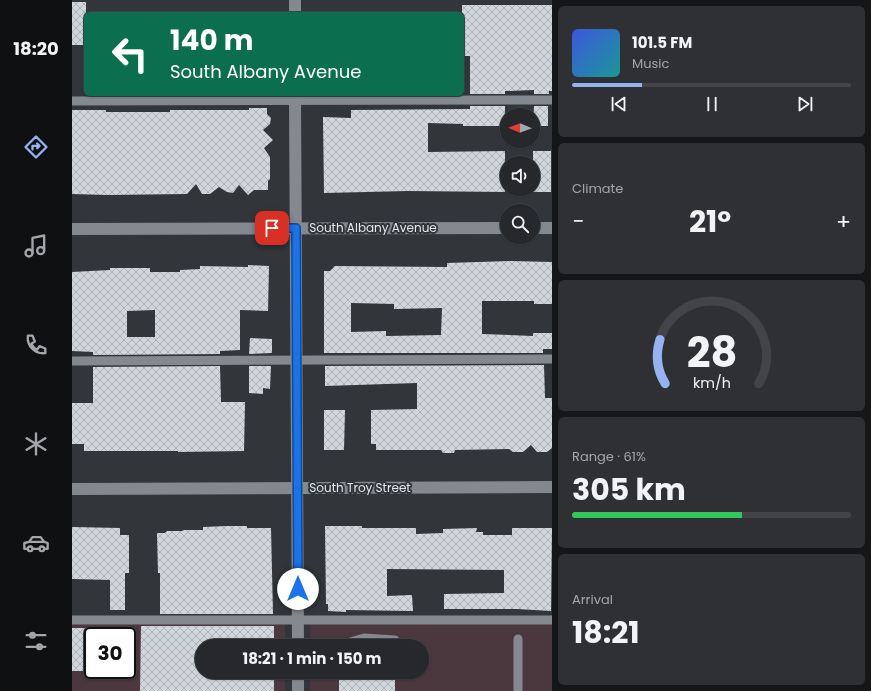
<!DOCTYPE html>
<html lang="en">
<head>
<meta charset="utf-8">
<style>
  :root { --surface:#26282c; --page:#2e3034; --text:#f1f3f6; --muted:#a4a6a9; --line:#424448; --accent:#95b2f1 }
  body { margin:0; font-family:Poppins,sans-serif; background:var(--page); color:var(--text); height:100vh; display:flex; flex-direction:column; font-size:15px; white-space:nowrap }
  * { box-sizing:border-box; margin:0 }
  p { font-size:13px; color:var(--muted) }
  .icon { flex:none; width:22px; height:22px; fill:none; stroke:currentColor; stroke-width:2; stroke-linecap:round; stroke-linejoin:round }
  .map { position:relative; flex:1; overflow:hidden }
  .panel { display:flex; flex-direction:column; gap:6px; padding:6px; background:#151618; width:319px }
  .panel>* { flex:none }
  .top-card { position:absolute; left:12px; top:12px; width:380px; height:84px; border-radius:6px; box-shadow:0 1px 3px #0004,0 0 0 1px var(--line); background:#0b6e4f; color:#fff; overflow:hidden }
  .needle { width:26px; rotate:271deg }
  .tools { position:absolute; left:428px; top:108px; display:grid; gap:8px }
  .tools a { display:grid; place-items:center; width:40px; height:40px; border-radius:50%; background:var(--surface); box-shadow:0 1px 3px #0004,0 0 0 1px var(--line); font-size:20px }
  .speed { position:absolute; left:12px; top:627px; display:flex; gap:8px; font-size:20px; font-weight:700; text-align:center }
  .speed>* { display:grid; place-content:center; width:52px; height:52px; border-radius:50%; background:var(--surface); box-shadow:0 1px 3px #0004,0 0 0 1px var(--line); line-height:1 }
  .speed .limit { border:2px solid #111; border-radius:6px; background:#fff; color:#111 }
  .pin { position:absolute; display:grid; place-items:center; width:34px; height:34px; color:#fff; margin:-17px; border-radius:8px; box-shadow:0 2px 6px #0006 }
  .me { position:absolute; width:44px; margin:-22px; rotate:0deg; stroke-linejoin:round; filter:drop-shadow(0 0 3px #0008) }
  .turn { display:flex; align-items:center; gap:14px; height:84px; padding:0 20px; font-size:18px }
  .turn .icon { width:52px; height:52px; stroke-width:2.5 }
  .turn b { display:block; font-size:28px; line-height:34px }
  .big { font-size:30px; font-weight:700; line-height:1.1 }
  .panel .card { flex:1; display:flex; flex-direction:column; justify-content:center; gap:6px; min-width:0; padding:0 14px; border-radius:6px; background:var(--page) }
  .panel .dial { align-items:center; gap:0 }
  .dial svg { height:104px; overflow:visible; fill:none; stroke:var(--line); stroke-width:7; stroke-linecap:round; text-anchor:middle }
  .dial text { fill:var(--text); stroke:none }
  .song { display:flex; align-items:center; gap:12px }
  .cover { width:48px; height:48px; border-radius:6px; background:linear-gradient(135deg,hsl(230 70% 55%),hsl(180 70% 35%)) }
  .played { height:4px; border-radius:2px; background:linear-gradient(90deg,var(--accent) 25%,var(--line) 25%) }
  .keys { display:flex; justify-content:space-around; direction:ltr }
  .heat { display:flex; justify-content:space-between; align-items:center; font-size:22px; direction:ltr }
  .charge { height:6px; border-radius:3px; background:linear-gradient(90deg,#34c759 61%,var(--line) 0) }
  .trip { position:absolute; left:123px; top:639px; width:234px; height:40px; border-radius:20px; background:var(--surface); box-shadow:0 1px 3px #0004,0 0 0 1px var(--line); font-weight:700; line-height:40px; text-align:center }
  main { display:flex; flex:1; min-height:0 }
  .menu { display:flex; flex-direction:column; width:72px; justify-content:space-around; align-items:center; background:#0f1012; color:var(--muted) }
  .menu .icon { width:28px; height:28px }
  .menu .active { color:var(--accent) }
  .menu b { font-size:18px; color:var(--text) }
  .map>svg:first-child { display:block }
  .commercial { fill:#4b373e; fill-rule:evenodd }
  .building { fill:url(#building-cross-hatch); fill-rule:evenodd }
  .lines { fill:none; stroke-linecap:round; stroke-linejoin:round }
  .service { stroke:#84898f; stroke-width:9 }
  .minor { stroke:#84898f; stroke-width:12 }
  .route-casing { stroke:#114b97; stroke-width:10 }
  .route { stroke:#1a73e8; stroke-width:7 }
  .labels { text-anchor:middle; stroke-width:4; stroke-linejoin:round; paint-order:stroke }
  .street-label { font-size:12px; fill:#e4e7ea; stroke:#32363b }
</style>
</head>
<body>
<main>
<nav class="menu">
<b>18:20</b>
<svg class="icon active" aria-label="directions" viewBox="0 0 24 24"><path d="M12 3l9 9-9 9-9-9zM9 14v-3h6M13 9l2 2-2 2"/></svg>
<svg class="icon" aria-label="music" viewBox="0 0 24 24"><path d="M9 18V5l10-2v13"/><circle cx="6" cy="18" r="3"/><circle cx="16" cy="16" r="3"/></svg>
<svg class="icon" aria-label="phone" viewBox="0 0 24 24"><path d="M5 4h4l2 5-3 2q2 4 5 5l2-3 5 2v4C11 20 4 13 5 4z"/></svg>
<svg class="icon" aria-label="climate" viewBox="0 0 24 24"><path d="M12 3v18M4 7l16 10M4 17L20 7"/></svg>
<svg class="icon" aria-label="car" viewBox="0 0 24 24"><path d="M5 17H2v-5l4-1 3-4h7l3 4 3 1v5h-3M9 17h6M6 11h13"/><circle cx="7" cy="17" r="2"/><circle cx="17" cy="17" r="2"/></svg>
<svg class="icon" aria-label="filters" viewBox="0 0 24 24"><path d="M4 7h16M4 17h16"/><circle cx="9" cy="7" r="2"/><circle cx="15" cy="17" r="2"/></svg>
</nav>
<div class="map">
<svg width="480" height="691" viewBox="0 0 480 691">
  <defs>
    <pattern id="building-cross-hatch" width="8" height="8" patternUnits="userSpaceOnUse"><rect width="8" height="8" fill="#d1d6dd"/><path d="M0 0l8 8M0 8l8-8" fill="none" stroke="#aeb2b7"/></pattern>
  </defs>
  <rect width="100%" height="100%" fill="#32363b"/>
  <path class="commercial" d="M480 618V691H238V672H350V646H238V619Z
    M213 619V646H130V672H213V691H0V620ZM21 636H55V670H21Z"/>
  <path class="building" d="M0 2H14V45H0Z
    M390 5H480V91H477V94H462V90L433 91V94H398V56H390Z
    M398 106H433V126H391V124L356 123V152L433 151V192L336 191 252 193 251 117 279 118V110L398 109Z
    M462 106H476V126H461Z
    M177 108H195V114L199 118 198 124 191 130 201 140 192 148 198 157V179L196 181V190H182L176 195 167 185 161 193 155 192 147 187 138 194H130L124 184 115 194 35 195 0 194V110H34V112H98V110H177Z
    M461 151H479V192H461Z
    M438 261 480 262V304H462V301H410V334L461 336V333H480V349H471V353H252V271H258L263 266 375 267V263ZM279 303 322 304V309L370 308 369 334V335L314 336V331L279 332Z
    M176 265 197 266 196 311 168 310V350L148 351V354L21 355V352L0 351V272L38 270V268H78V272H108V270L128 269V266L176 267ZM83 310V337H55V311Z
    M178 338 200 339V353L177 354Z
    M472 365 473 398H480V448L475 452H465L459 445 451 452H441L437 449 383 450 382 453H371L369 450H304V444H299V410L345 409V383L253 386V366Z
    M148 366 149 402H173L172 451 106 452V451H12V444H0V403H21V367Z
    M177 366H199L198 389 191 388V394L177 393Z
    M252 410H273L272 450H252Z
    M155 526H175V528H199L201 614H88V573H86L85 533H93L95 531H110L112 530H131V527Z
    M253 526H290V528H344V534L371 533V529L405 528 404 532H411V535H440V528H480L479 611 445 609H372V594L432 593V570L315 569V596L340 595 341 611 274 610V612L256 611V604H254Z
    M0 527 48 528V535H57V573H53V610H38V580L0 579Z
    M69 626H202V646H130V672H202V691H68Z
    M0 628H21V671H0Z
    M267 672H323V691H267Z"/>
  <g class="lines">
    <path class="service" d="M0 101 480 100
      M0 361 480 359
      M0 620H480
      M446 639V691
      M265 646 292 638 323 640 320 646"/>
    <path class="minor" d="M223 0V14
      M223 94 226 646
      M461 228H480
      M0 229 435 228
      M0 489 480 487
      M226 672V691"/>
  </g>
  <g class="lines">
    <defs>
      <path id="route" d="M200 228H224L226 589"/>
    </defs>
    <use href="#route" class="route-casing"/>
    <use href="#route" class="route"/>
  </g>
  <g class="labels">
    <g class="street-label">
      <text x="301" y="232">South Albany Avenue</text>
      <text x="288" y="492">South Troy Street</text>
    </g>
  </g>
</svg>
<div class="tools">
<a><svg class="needle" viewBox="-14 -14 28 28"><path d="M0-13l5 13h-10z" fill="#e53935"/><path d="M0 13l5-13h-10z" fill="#a4a6a9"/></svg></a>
<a><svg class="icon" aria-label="sound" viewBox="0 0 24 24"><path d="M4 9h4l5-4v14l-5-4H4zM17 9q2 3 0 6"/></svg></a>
<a><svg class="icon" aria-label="search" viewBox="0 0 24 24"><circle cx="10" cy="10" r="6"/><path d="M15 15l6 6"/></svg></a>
</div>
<div class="speed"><div class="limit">30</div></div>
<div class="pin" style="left:200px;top:228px;background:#d93025"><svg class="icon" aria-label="arrive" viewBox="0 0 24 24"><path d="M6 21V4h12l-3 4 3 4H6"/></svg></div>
<svg class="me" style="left:226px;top:589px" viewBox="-20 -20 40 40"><circle r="19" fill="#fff"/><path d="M0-13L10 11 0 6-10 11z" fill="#1a73e8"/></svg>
<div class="trip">18:21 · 1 min · 150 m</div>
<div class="top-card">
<div class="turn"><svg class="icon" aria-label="left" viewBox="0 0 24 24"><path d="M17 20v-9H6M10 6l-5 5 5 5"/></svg><div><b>140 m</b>South Albany Avenue</div></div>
</div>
</div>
<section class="panel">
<div class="card">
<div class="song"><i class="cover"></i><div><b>101.5 FM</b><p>Music</p></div></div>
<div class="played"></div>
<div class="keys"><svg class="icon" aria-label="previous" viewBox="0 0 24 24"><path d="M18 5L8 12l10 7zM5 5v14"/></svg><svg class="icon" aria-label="pause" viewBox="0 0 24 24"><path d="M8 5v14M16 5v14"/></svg><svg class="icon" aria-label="next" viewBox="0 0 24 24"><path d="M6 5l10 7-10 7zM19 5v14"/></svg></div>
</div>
<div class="card"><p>Climate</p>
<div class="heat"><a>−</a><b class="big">21°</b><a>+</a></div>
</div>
<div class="card dial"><svg viewBox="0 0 100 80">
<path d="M14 69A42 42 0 1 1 86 69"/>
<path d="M14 69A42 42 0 0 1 10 35" stroke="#95b2f1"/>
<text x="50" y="56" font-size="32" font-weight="700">28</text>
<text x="50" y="72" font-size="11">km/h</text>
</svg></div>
<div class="card"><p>Range · 61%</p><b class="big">305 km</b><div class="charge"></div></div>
<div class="card"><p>Arrival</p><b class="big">18:21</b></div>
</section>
</main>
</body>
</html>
